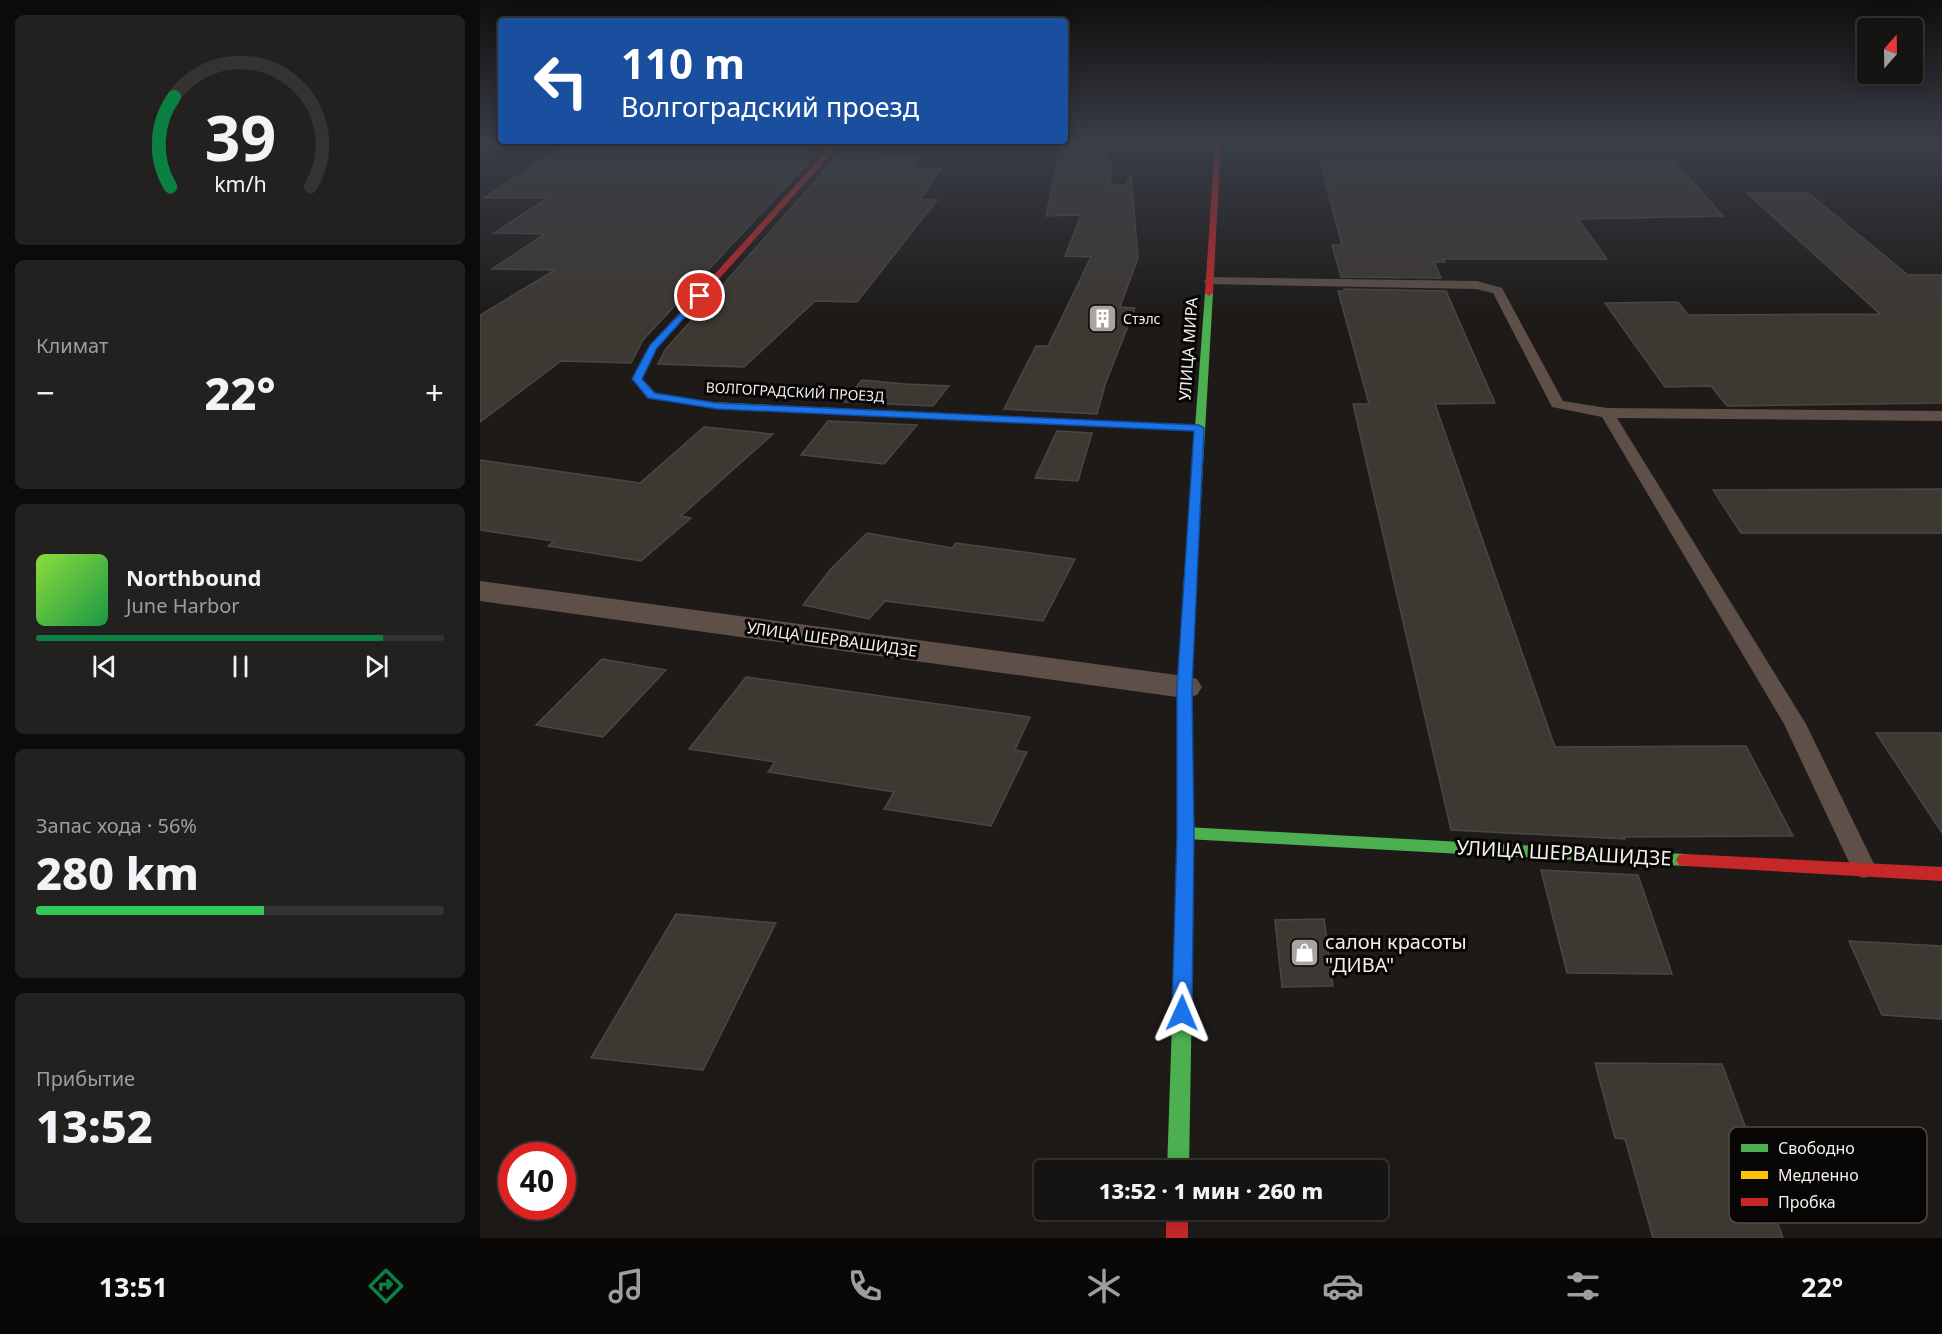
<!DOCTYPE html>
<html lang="ru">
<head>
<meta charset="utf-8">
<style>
  :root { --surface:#161412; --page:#232120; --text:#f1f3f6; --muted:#9e9e9f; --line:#353332; --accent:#0b8043 }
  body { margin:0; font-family:"Noto Sans",sans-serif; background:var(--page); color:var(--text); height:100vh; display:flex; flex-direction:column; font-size:22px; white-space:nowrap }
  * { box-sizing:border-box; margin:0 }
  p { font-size:20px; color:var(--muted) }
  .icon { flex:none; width:33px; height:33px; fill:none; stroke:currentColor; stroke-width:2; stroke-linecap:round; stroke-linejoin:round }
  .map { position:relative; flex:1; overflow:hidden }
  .side { display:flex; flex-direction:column; gap:15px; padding:15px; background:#0c0b0a; width:480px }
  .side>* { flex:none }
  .hud { position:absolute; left:18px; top:18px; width:570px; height:126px; border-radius:6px; box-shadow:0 3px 15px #0003,0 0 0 2px var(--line); background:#1a4fa0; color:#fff; overflow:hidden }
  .needle { width:39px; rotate:20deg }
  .fabs { position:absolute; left:1377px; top:18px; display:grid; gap:12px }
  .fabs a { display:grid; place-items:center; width:66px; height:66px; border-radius:6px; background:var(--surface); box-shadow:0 3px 15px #0003,0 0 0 2px var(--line); font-size:30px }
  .speed { position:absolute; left:18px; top:1142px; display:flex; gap:12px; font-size:30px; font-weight:700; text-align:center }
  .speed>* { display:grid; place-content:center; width:78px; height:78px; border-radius:50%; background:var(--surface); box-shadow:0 3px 15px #0003,0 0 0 2px var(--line); line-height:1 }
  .speed .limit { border:9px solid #d22; background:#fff; color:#111 }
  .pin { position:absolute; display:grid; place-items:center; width:51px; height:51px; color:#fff; margin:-26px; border:3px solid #fff; border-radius:50%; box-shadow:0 2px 6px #0007 }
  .me { position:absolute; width:66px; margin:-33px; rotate:1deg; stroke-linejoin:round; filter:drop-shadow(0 0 4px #0008) }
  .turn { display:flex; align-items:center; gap:21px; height:126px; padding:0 24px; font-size:27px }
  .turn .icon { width:78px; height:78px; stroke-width:2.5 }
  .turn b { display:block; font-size:42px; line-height:51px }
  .big { font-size:45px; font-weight:800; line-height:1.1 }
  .side .card { flex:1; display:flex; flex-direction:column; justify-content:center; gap:9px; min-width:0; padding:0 21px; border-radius:9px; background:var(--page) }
  .side .dial { align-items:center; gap:0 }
  .dial svg { height:156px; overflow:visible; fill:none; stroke:var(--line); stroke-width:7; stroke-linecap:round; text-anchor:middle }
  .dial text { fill:var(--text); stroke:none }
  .song { display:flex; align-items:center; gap:18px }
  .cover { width:72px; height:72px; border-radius:9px; background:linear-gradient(135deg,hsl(90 70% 55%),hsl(140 70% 35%)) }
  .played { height:6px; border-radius:3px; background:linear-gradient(90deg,var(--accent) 85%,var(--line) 85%) }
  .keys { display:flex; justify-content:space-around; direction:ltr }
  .heat { display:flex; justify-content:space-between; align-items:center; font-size:33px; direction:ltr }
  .charge { height:9px; border-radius:4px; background:linear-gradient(90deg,#34c759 56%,var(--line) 0) }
  .trip { position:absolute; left:554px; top:1160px; width:354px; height:60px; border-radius:6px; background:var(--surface); box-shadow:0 3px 15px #0003,0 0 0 2px var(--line); font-weight:800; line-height:60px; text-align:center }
  .tab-bar { display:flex; height:96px; justify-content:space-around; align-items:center; background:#090807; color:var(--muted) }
  .tab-bar .icon { width:42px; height:42px }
  .tab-bar .selected { color:var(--accent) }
  .tab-bar b { font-size:27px; color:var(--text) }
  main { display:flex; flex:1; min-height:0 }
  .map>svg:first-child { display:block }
  .building { fill:#3d3832; stroke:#494745; stroke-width:1.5 }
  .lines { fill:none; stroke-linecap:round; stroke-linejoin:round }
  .lane { fill:#5e4f49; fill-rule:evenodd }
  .street { fill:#5e4f49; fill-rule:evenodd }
  .fast { fill:#4caf50; fill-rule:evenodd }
  .slow { fill:#ffc107; fill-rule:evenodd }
  .jam { fill:#c62828; fill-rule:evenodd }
  .route { fill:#1a73e8; stroke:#114b97; stroke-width:1.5 }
  .labels { text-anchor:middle; stroke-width:6; stroke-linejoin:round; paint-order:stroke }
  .far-poi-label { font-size:14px; fill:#f2eeeb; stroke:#070605; text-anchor:start }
  .far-street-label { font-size:14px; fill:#f2eeeb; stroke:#070605 }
  .street-label { font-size:16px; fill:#f2eeeb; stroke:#070605 }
  .near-street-label { font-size:20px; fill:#f2eeeb; stroke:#070605 }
  .near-poi-label { font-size:20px; fill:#f2eeeb; stroke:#070605; text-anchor:start }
  .key { fill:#070605; stroke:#4e4c4a; stroke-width:1.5 }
  .key-label { font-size:16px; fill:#f2eeeb }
</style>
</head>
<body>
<main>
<section class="side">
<div class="card dial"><svg viewBox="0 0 100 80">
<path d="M14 69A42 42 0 1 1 86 69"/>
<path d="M14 69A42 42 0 0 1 16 23" stroke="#0b8043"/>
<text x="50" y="56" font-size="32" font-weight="700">39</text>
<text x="50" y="72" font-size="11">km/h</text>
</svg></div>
<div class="card"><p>Климат</p>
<div class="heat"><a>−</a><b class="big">22°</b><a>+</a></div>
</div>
<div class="card">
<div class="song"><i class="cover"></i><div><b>Northbound</b><p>June Harbor</p></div></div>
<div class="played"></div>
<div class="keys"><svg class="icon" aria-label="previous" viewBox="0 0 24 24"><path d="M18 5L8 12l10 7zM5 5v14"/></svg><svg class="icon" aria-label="pause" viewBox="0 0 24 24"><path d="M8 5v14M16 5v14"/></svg><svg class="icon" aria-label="next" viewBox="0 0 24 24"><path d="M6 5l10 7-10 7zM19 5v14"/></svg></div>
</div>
<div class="card"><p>Запас хода · 56%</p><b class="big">280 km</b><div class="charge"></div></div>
<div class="card"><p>Прибытие</p><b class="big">13:52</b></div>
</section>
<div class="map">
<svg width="1462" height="1238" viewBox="0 0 1462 1238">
  <rect width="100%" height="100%" fill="#1d1a18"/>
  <path class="building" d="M163 142H334L326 152 337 153 163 340 151 363 81 361 0 422V315L75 270 12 269 65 234 14 233 68 198H4L82 147 159 146Z
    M626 147V164H631L630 184 646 185 651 175 658 258 640 307 655 308 625 385 617 414 524 409 556 346H568L611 257 585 256 601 215 566 216 580 148Z
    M360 153 442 155 430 168H461L440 200H457L377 302 335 301 264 367 178 364 185 350Z
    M1193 160 1243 216 1098 219 1127 259H963L965 262H954L961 278 861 277 852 245H862L840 161Z
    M1267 193H1328L1428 275H1462V403L1247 406 1231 386 1185 387 1125 303 1198 302 1208 315 1400 314Z
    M864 289 966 291 1015 403 955 404 1075 747 1266 746 1313 836 1144 837 1145 839 971 830 873 404H889L858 291H864Z
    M382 380 426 384 469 386 453 406 364 402Z
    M348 421 437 425 404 464 321 455Z
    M224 427 293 434 201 516 211 518 161 561 68 546 74 541 0 530V460L160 483Z
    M577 431 612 433 598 481 555 478Z
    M1462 489V533H1261L1233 490Z
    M387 533 472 548 476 543 595 559 563 621 405 601 389 619 323 605 350 570Z
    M122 659 186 670 123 737 56 725Z
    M266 677 550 717 535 750 547 752 511 826 404 809 414 792 288 772 295 762 209 749Z
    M1396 733H1462V833Z
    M1061 870 1158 875 1192 974 1087 973Z
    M196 914 296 923 223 1070 111 1058Z
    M844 919 853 986 802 987 795 920Z
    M1369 941 1462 946V1019L1402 1015Z
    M1115 1063 1242 1064 1268 1134 1407 1140 1425 1179 1280 1174 1303 1238H1173L1145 1139 1135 1138Z"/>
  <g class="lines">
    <path class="lane" d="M730 277 997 281 1022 288 1083 401 1127 408 1462 411V421L1137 418 1326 724 1396 868 1393 875 1384 878 1375 875 1304 724 1122 417 1072 407 1013 293 996 289 726 284 724 281Z"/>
    <path class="street" d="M0 142H9L0 148Z
      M0 581 704 676 717 679 722 687 717 695 704 698 0 601Z"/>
    <path class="fast" d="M729 290 733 293 719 535 713 539 707 535 725 293Z
      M231 402 566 418 571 421 566 424 227 407 226 405Z
      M706 827 1205 854 1211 855 1214 860 1211 865 1205 866 706 839 700 837 698 833 700 829Z
      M704 927 710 929 713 934 709 1170H687L695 934 698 929Z"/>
    <path class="slow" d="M713 531 719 535 711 687 714 833 713 934 710 939 704 941 698 939 695 934 698 833 697 687 707 535Z"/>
    <path class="jam" d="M355 142H362L177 348 162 379 174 393 231 402 236 405 235 407 167 398 152 379 170 345Z
      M735 142H741L733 293 729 296 725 293Z
      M566 418 719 425 724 428 719 431 562 423V419Z
      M1205 854 1462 867V881L1205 866 1199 865 1196 860 1199 855Z
      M686 1209H708V1238H686Z"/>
  </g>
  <linearGradient id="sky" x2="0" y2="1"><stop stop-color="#100e0d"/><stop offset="0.45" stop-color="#3a3e48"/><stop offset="1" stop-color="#3a3e48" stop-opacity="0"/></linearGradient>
  <rect width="1462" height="316" fill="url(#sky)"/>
  <path class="route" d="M220 293 224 296 177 348 162 379 175 393 237 403 719 425 724 428 712 687 714 833 712 1013 709 1019 702 1021 695 1019 692 1013 697 833V687L714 431 237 409 168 398 152 379 170 345Z"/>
  <defs>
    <symbol id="building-square" viewBox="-11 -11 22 22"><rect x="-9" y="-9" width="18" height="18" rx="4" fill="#a7a4a1" stroke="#070605"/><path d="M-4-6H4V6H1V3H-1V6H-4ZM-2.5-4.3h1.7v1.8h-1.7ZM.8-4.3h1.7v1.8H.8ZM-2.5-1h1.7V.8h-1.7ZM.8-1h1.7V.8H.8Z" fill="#fff"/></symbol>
    <symbol id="shop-square" viewBox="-11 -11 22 22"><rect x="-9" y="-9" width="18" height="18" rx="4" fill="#a7a4a1" stroke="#070605"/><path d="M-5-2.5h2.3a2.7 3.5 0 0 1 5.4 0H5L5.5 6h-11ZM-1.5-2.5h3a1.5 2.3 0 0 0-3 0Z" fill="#fff"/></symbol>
  </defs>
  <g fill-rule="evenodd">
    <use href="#building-square" x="606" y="302" width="33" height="33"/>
    <use href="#shop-square" x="808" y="936" width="33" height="33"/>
  </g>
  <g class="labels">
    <g class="far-poi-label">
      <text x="643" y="324">Стэлс</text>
    </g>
    <g class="far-street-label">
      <text transform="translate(315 392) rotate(3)" y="5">ВОЛГОГРАДСКИЙ ПРОЕЗД</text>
    </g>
    <g class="street-label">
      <text transform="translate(708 349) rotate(-86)" y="6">УЛИЦА МИРА</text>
      <text transform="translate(352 639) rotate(8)" y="6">УЛИЦА ШЕРВАШИДЗЕ</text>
    </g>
    <g class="near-street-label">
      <text transform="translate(1084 853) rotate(3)" y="7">УЛИЦА ШЕРВАШИДЗЕ</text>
    </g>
    <g class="near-poi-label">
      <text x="845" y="949">салон красоты<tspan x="845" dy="23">"ДИВА"</tspan></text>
    </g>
  </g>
  <rect x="1249" y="1127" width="198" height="96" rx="9" class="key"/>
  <rect x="1261" y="1144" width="27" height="8" fill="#4caf50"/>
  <rect x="1261" y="1171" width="27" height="8" fill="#ffc107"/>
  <rect x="1261" y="1198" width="27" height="8" fill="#c62828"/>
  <g class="key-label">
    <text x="1298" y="1154">Свободно</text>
    <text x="1298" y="1181">Медленно</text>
    <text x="1298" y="1208">Пробка</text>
  </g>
</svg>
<div class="fabs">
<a><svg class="needle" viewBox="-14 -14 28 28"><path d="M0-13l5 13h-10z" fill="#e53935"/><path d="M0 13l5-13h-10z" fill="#9e9e9f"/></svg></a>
</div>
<div class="speed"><div class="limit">40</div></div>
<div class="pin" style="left:220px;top:296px;background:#d93025"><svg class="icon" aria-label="arrive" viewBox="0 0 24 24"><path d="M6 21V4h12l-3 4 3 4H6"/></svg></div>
<svg class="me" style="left:702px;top:1013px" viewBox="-20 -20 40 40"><path d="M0-17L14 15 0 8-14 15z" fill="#1a73e8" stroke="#fff" stroke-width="4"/></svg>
<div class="trip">13:52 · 1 мин · 260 m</div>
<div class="hud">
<div class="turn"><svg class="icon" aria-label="left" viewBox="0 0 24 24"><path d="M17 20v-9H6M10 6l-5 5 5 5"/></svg><div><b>110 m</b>Волгоградский проезд</div></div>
</div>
</div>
</main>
<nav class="tab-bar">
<b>13:51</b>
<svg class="icon selected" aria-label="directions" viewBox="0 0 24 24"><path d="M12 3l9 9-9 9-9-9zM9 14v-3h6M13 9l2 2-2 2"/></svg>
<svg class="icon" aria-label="music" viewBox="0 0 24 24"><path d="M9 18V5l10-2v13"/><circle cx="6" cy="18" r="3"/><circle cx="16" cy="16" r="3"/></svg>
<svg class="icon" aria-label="phone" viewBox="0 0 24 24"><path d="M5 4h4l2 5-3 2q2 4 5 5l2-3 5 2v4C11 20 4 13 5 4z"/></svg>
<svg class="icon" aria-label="climate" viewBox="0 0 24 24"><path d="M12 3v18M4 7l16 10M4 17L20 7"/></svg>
<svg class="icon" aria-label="car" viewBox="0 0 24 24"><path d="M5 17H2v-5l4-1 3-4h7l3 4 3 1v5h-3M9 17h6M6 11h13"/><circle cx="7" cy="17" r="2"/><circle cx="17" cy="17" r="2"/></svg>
<svg class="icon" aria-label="filters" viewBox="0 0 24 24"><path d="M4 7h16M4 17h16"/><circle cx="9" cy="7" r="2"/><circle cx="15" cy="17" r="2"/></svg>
<b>22°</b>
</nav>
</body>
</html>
